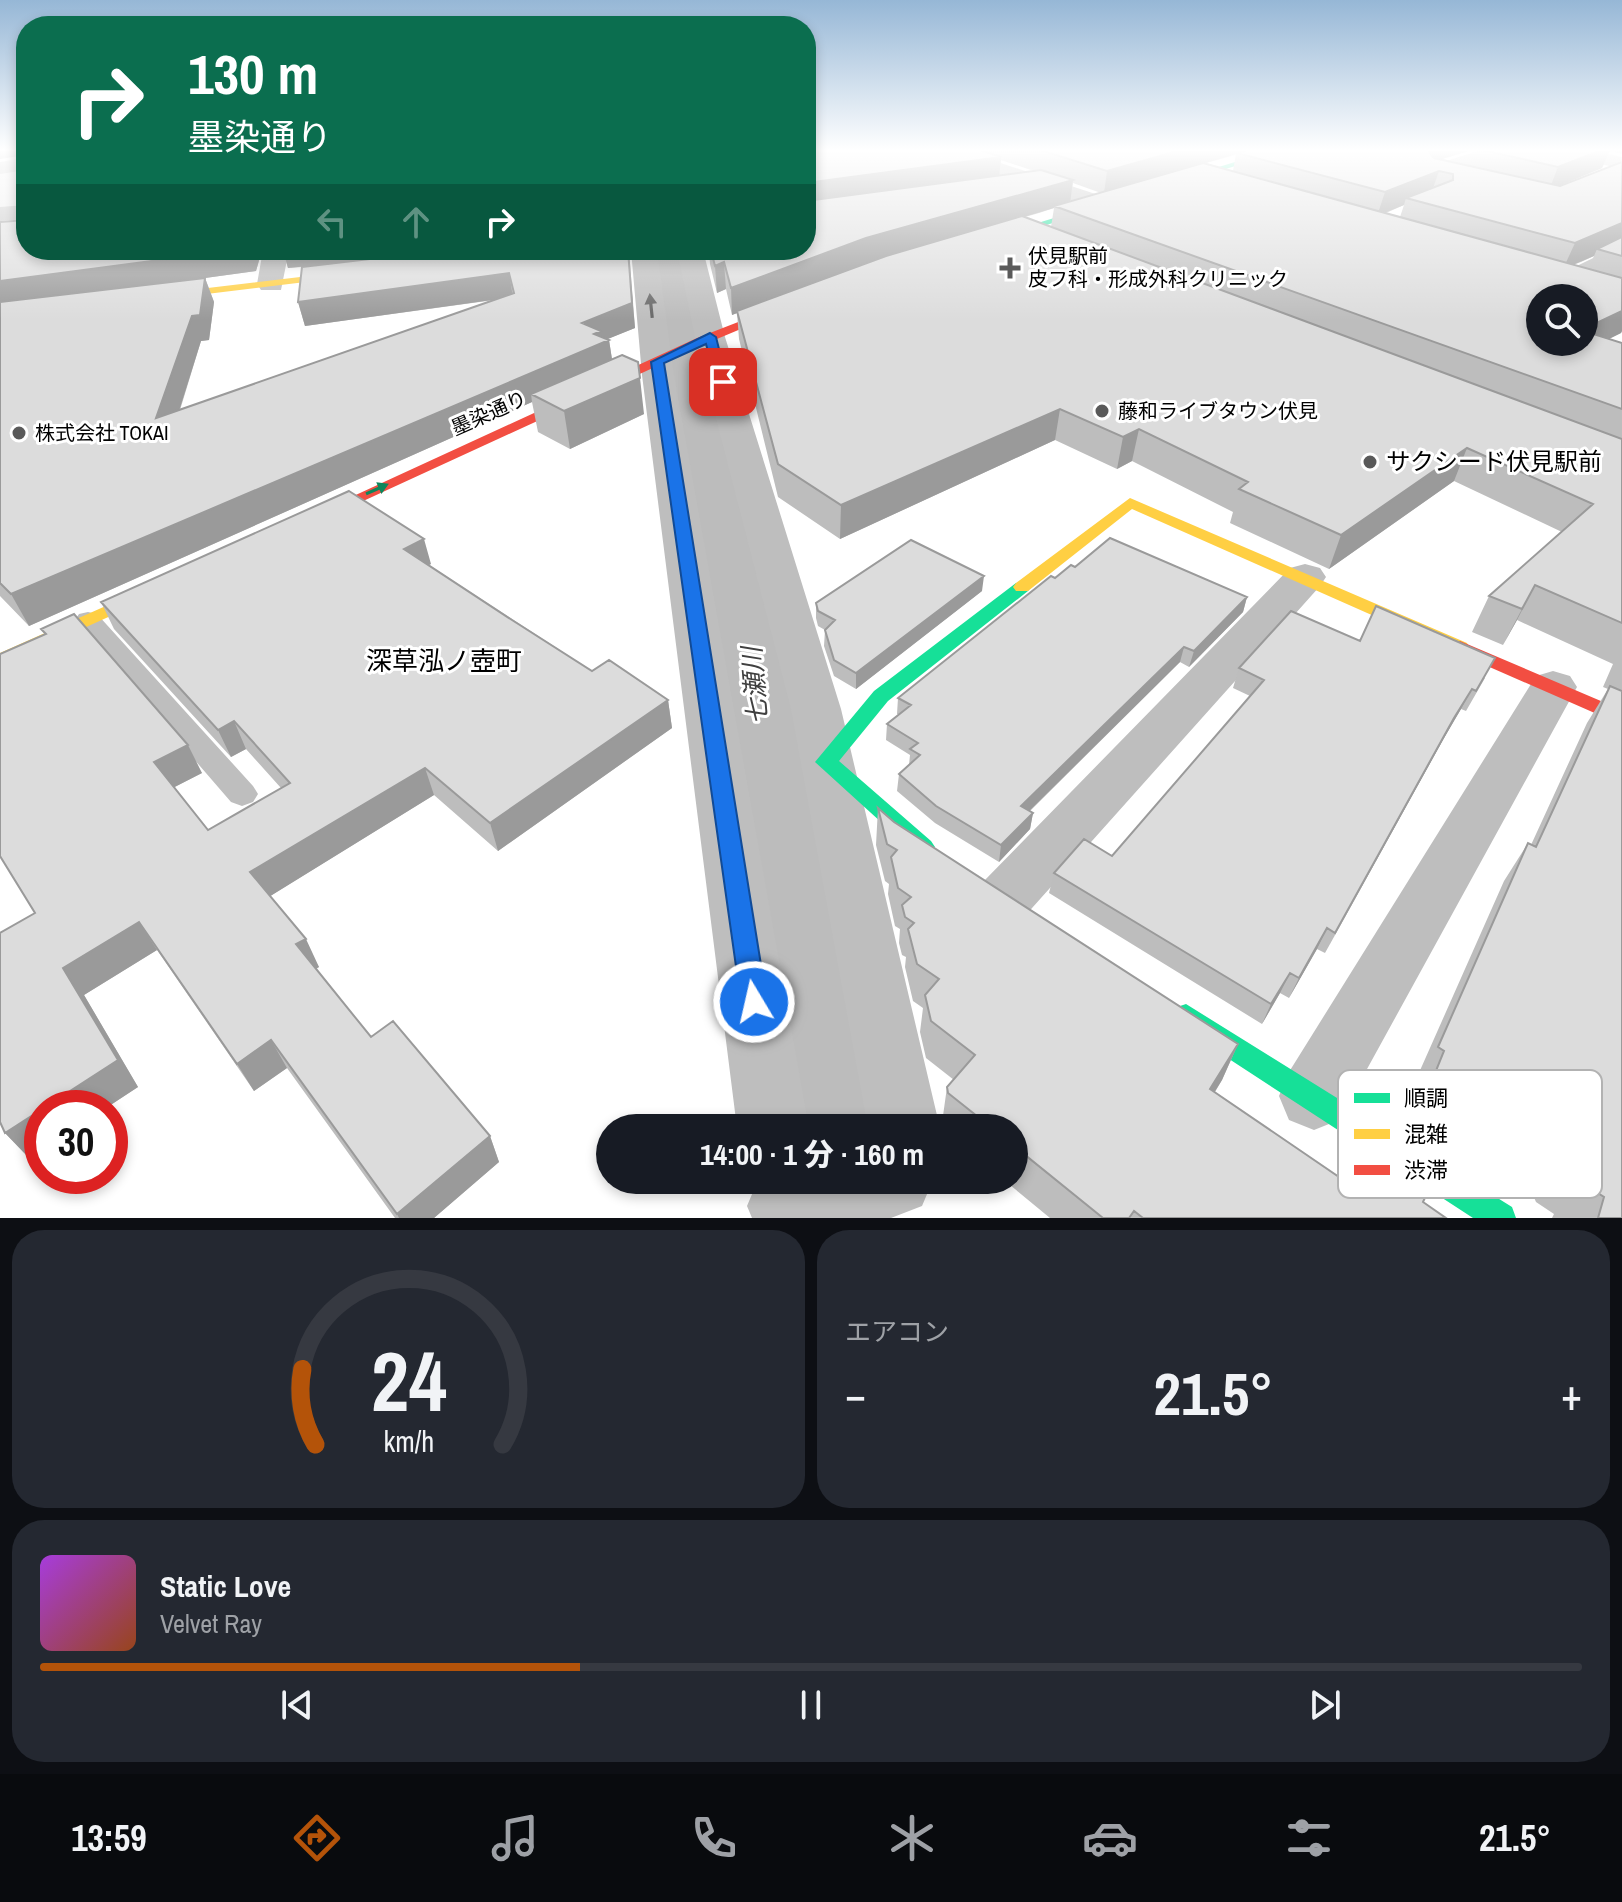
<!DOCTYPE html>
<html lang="ja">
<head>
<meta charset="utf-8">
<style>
  :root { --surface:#171b24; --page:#242831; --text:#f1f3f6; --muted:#9ea1a6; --line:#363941; --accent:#b45309 }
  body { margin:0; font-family:"Archivo Narrow","Noto Sans JP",sans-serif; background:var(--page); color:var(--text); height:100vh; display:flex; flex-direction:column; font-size:30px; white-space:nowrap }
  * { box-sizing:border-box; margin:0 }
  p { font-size:26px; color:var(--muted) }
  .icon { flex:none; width:44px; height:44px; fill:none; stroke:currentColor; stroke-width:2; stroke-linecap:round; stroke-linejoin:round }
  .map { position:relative; height:1218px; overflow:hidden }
  .details { display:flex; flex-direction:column; gap:12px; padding:12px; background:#0d0f14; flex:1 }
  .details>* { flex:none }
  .hud { position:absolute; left:16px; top:16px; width:800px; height:244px; border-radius:32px; box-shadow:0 4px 12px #0003; background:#0b6e4f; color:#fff; overflow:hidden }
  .buttons { position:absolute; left:1526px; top:284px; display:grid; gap:16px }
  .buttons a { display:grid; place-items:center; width:72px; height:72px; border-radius:50%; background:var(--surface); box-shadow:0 4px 12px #0003; font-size:40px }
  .speed { position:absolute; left:24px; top:1090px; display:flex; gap:16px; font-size:40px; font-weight:700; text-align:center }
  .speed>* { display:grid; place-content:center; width:104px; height:104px; border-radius:50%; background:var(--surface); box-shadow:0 4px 12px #0003; line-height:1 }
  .speed .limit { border:12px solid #d22; background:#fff; color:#111 }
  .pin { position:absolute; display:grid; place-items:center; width:68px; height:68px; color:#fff; margin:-34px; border-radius:16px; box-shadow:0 4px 12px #0006 }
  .me { position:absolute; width:88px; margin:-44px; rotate:351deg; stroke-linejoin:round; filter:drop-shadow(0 0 6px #0008) }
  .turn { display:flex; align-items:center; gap:28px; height:168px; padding:0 40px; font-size:36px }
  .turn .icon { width:104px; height:104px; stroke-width:2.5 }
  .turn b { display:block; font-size:56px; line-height:68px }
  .lanes { display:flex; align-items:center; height:76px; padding:0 40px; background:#0003; justify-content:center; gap:40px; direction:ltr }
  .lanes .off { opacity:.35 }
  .big { font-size:60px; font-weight:800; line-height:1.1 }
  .details .widget { flex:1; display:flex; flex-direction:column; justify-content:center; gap:12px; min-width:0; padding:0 28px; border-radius:32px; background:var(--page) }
  .details .dial { align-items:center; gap:0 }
  .dial svg { height:208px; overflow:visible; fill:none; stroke:var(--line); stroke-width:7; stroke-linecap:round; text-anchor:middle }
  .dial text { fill:var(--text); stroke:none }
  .song { display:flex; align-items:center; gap:24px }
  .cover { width:96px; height:96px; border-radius:12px; background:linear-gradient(135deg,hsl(280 70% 55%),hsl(20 70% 35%)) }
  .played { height:8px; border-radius:4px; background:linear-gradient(90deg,var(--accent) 35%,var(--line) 35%) }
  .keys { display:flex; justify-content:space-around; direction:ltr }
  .heat { display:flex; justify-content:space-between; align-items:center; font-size:44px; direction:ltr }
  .details .tiles { flex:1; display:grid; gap:12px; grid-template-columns:1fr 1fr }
  .widget:last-child { grid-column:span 2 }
  .trip { position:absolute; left:596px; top:1114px; width:432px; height:80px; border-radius:40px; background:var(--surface); box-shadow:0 4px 12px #0003; font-weight:800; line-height:80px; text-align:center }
  .dock { display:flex; height:128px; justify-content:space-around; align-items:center; background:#090b0e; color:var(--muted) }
  .dock .icon { width:56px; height:56px }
  .dock .on { color:var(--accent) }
  .dock b { font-size:36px; color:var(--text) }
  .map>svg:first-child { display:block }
  .green { fill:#eaeaea }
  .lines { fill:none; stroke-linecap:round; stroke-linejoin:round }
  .river { fill:#bcbcbc; fill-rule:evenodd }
  .lane { fill:#bebebe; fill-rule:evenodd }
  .street { fill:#bebebe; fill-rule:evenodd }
  .fast { fill:#16e098; fill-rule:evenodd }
  .slow { fill:#ffcf43; fill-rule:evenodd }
  .jam { fill:#f24e42; fill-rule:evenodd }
  .wall { fill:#bdbdbd; fill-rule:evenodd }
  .shaded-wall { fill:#9a9a9a }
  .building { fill:#dcdcdc; stroke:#9a9a9a; stroke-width:2 }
  .oneway { fill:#686868 }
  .oneway2 { fill:#0d865b }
  .route { fill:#1a73e8; stroke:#114b97; stroke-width:2 }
  .poi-dot { fill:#595959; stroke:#fff; stroke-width:3 }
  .labels { text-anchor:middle; stroke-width:6; stroke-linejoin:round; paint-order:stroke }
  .far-poi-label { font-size:20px; fill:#000; stroke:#fff; text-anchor:start }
  .far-street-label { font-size:20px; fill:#000; stroke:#fff }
  .poi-label { font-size:24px; fill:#000; stroke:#fff; text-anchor:start }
  .neighbourhood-label { font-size:26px; fill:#000; stroke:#fff }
  .water-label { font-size:26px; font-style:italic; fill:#404040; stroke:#fff }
  .key { fill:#fff; stroke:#b2b2b2; stroke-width:2 }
  .key-label { font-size:22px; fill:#000 }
</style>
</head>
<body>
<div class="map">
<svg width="1622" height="1218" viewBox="0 0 1622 1218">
  <rect width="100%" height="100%" fill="#fff"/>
  <path class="green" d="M26 168V209L0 212V172Z"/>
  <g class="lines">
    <path class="river" d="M636 250H692L699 288 723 370 740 390 738 419 804 650 803 692 843 852 861 892 893 1020 911 1128H755L751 1020 733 892 719 852 697 692 704 650 664 419 668 394C643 363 639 290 636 250Z
      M777 1180H889L833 1205Z"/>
    <path class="lane" d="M1622 244V254L1564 282 1550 279Z
      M88 612 97 614 253 786 258 794 253 802 242 806 231 802 79 626 75 620 79 614Z"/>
    <path class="street" d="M932 150H961L1114 200 1117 205 1106 212 1098 210 935 154Z
      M1481 150H1510L1507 154 1459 171 1476 174 1479 179 1476 184C1462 187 1433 182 1424 172L1427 167Z
      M1556 150H1592L1622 157V169L1559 154Z
      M26 158V170L0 174V162Z
      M26 205V219L0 221V207Z
      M263 250H289L281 290H261L257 284Z
      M631 250H657L674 375 809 1128H737L642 375Z
      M677 250H703L725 337 841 709 940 1128H868L791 709 695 337Z
      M1305 564 1320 568 1326 577 1320 586 1024 917 1003 924 982 917 973 900 982 883 1290 568Z
      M1553 671 1570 676 1577 687 1339 1120 1314 1130 1289 1120 1279 1096 1289 1072 1536 676Z
      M758 1180H933L922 1206 891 1218H752L747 1206Z"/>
    <path class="fast" d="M1274 150H1286L992 242 983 240Z
      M1022 582 1031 587 1028 591 888 701 839 761 931 841 935 847 931 853 923 856 915 853 815 762 874 691 1016 583Z
      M1186 1004 1512 1207 1516 1218H1473L1177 1025 1173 1016 1177 1007Z"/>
    <path class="slow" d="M359 270 364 273 363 275 149 301 143 298 149 295Z
      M1130 498 1467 643 1469 647 1467 651H1453L1132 509 1028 591H1016L1013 587 1016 583Z
      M162 581 171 586 168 590 0 666V653Z"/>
    <path class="jam" d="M790 302 800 304 705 344 311 525H299L297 522 697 338Z
      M1460 641 1622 710V725L1453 651 1451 647Z"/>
  </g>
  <path class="wall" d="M806 150H1472L1441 159 1470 166 1476 150H1622V154L1610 151 1602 168 1558 186H1560L1622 162V331L1621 333 1609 339 1622 343V1218H1552L1554 1214 1536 1202 1530 1188 1408 1114 1420 1087 1414 1084 1504 881 1528 843 1531 845 1587 723 1608 689 1603 687 1613 664 1517 620 1503 645 1472 632 1489 596 1562 532 1454 481 1329 569 1230 523 1233 512 1132 461 1117 469 1055 440 840 539 778 497 739 339 737 313 732 315 726 289 717 293 710 264 709 250H806ZM1236 154 1233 171 1206 163 1235 155ZM1001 160 1034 171 999 175ZM1073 183 1101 193 1070 202ZM1404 205 1400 217 1386 213ZM1054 208 1051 227 1025 217 1039 213ZM1594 256 1588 269 1573 265 1581 262Z
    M0 222 26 250H262L256 271 205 278 214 302 209 340 201 341 180 410 494 300 305 326 298 302 302 267 288 268 283 250H400L399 255 429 252 428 250H629L635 328 607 339 609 340 612 359 644 414 570 449 538 432 532 402 29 626 0 596Z
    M431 564 429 565 592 671 668 700 672 728 498 851 434 795 270 896 319 967 316 969 371 1037 490 1136 499 1162 434 1218H395L287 1068 254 1091 157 950 84 995 138 1087 106 1108H42L30 1159 5 1133 35 913 45 635 41 629 202 773 174 787 208 830 281 788 246 749 231 757 114 629 101 602Z
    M1075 567 1247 597 1243 612 1189 667 1180 662 1030 811 1033 813 1030 829 999 862 935 823 897 791 899 774 909 765 910 755 886 740 887 724 899 715 897 714 898 698 1055 578Z
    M982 591 856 689 834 676 824 646 825 630 818 626 816 618V603Z
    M1360 641 1485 678 1466 711 1461 709 1444 738 1325 953 1317 949 1289 998 1280 993 1262 1024 1049 893 1054 873 1112 856 1250 696 1233 688 1239 668Z
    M878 808 894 822 1238 1044 1222 1080 1215 1092 1338 1176 1358 1146 1423 1202 1446 1218H1050L1004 1180H1014V1128H943L942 1123 947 1087 954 1080 926 1058 920 1032 923 1008 913 1001 905 967 906 957 902 955 899 943 900 929 895 926 888 894 889 884 885 881 876 845Z"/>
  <path class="shaded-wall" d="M0 150H26V155L0 159Z
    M1181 150H1251L1237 153 1236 154 1104 193 1107 171Z
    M1430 150H1472L1426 164Z
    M1602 150H1610L1602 168 1549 190 1558 167Z
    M1001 157 999 179 806 206V183Z
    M1439 171 1431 194 1406 198 1404 205 1377 216 1385 192Z
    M1073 180 1070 204 1054 206V208L865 264 732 315 731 288 866 238Z
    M1622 223V243L1597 249 1594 256 1563 269 1575 243Z
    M235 250H262L256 271 205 278 214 302 209 340 201 341 168 446 0 307V281Z
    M283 250H400L398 257 288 268Z
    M628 250 635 328 603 341 609 340 613 366 531 394 532 402 29 626 11 594 582 323Z
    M724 262 726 289 717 293 715 266Z
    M509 273 513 297 305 326 298 302Z
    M1622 311V331L1621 333 1568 359 1584 342V329Z
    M640 378 644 414 570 449 564 411Z
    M1060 409 1055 440 840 539 841 505Z
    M1139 429 1132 461 1117 469 1123 437Z
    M1467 448 1454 481 1329 569 1341 535Z
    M424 539 431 564 411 574 404 549Z
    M984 576 982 591 856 689V673Z
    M1535 585 1517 620 1503 645 1522 609Z
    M1247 597 1243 612 1189 667 1194 651Z
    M1184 647 1180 662 1018 822 1021 806Z
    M1472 689 1461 709 1444 738 1325 953 1454 718Z
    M668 700 672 728 498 851 490 823Z
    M234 721 246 749 231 757 218 730Z
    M188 745 202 773 169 790 154 762Z
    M425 768 434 795 264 900 250 872Z
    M1033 813 1030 829 999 862 1001 845Z
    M139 922 157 950 84 995 138 1087 106 1108H44L63 968Z
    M1327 928 1317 949 1289 998 1299 978Z
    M306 939 319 967 310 972 296 944Z
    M1290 973 1280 993 1262 1024 1271 1004Z
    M271 1040 287 1068 254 1091 237 1064Z
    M1238 1044 1222 1080 1194 1125 1210 1089Z
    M42 1109V1151L30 1159 5 1133Z
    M490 1136 499 1162 434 1218H399L397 1214Z"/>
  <path class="building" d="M806 150H980L1001 157 806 183Z
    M1040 150H1181L1107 171Z
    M1247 150H1430L1429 152 1434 158 1560 186 1622 162V223L1575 243 1406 198 1453 180V174L1439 171 1385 192 1237 153Z
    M1482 150H1602L1558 167Z
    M1203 163 1622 278V311L1584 329V298H1540V342H1584V331L1622 343V409L1054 206Z
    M1041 170 1073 180 866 238 731 288 724 262 715 266 711 250H806V201Z
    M1022 216 1622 439V623L1535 585 1522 609 1489 596 1593 504 1467 448 1341 535 1239 489 1248 482 1139 429 1123 437 1060 409 841 505 778 464 737 311 886 256Z
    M26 220V250H235L0 281V222Z
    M1622 237V256L1597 249Z
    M446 250H628L632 303 582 323 601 331 594 334 609 340 11 594 0 583V302L205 278 200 315 192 316 156 418 514 293 509 273 298 302 302 267Z
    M622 355 638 362 640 378 564 411 531 394Z
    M349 491 424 539 404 549 512 620 592 671 609 660 668 700 490 823 425 768 250 872 306 939 296 944 371 1037 393 1021 490 1136 397 1214 271 1040 237 1064 139 922 63 968 118 1060 5 1133 0 1122V933L35 913 0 856V654L46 634 41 629 74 614 188 745 154 762 208 830 290 783 234 721 218 730 101 602Z
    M1110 538 1247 597 1194 651 1184 647 1021 806 1033 813 1001 845 936 806 899 774 920 755 910 749 918 743 887 724 911 705 898 698 1051 576 1055 578 1071 565 1075 567Z
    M911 540 984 576 856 673 834 660 825 630 835 620 818 611 816 603Z
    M1376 606 1495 658 1476 691 1472 689 1454 718 1335 933 1327 928 1299 978 1290 973 1271 1004 1054 873 1084 839 1112 856 1264 680 1239 668 1291 611 1360 641Z
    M1610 686 1622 691V1218H1598L1604 1197 1585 1185 1587 1179 1568 1168 1561 1153 1433 1078 1444 1051 1438 1047 1528 843 1536 847Z
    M878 808 894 822 1238 1044 1210 1089 1342 1179 1358 1146 1428 1191 1423 1202 1446 1218H1143L1134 1211 1129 1218H1103L1014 1146V1128H992L948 1093 947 1087 975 1055 931 1021 925 995 939 979 917 964 908 929 914 923 905 917 902 905 911 897 898 888 891 857 897 850 887 844Z"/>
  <defs><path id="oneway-solid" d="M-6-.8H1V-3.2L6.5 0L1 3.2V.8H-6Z" transform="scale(2)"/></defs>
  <use class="oneway" href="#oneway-solid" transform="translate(651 306) rotate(-96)"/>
  <use class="oneway2" href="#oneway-solid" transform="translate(377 489) rotate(-24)"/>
  <linearGradient id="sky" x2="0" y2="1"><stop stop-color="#96b7d6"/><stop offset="0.47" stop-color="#fff"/><stop offset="1" stop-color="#fff" stop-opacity="0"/></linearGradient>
  <rect width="1622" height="320" fill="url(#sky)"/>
  <path class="route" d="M710 333 716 337 728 385 716 382 706 344 664 363 767 1002 763 1011 754 1014 745 1011 741 1002 651 362Z"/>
  <g class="poi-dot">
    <path d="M1006 256h8v8h8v8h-8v8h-8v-8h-8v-8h8z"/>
    <circle cx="1102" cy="411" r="8"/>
    <circle cx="19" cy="433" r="8"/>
    <circle cx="1370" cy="462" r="8"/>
  </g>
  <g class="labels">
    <g class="far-poi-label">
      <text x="1028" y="263">伏見駅前<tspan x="1028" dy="23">皮フ科・形成外科クリニック</tspan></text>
      <text x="1118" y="418">藤和ライブタウン伏見</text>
      <text x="35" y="440">株式会社 TOKAI</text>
    </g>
    <g class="far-street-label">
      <text transform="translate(489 413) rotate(-24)" y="7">墨染通り</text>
    </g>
    <g class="poi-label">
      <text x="1386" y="470">サクシード伏見駅前</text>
    </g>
    <g class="neighbourhood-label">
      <text x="444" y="670">深草泓ノ壺町</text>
    </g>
    <g class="water-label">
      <text transform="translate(755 686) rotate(-95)" y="9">七瀬川</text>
    </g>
  </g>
  <rect x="1338" y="1070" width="264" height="128" rx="12" class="key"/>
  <rect x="1354" y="1093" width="36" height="10" fill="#16e098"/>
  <rect x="1354" y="1129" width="36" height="10" fill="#ffcf43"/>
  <rect x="1354" y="1165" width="36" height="10" fill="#f24e42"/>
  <g class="key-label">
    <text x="1404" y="1106">順調</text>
    <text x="1404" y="1142">混雑</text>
    <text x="1404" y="1178">渋滞</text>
  </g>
</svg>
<div class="buttons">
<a><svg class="icon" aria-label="search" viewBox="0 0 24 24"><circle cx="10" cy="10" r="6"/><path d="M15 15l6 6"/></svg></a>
</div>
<div class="speed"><div class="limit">30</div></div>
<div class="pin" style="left:723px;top:382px;background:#d93025"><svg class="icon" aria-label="arrive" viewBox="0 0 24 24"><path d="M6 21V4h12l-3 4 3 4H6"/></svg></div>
<svg class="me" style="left:754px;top:1002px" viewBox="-20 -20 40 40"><circle r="17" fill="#1a73e8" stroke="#fff" stroke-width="3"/><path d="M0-11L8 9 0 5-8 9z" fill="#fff"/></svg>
<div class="trip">14:00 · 1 分 · 160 m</div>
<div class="hud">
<div class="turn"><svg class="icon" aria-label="right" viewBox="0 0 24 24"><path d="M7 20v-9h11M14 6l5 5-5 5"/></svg><div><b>130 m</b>墨染通り</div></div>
<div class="lanes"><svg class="icon off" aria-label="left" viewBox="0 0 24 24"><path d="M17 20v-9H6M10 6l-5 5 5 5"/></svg><svg class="icon off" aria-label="ahead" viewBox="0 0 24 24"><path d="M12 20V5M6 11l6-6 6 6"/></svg><svg class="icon" aria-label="right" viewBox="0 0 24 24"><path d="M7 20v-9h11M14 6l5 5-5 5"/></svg></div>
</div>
</div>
<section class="details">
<div class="tiles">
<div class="widget dial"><svg viewBox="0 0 100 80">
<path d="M14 69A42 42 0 1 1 86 69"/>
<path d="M14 69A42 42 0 0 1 9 40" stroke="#b45309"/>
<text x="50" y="56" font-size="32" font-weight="700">24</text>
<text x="50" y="72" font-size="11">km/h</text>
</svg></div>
<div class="widget"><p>エアコン</p>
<div class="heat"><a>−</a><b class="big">21.5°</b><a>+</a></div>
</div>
<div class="widget">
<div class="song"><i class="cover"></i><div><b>Static Love</b><p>Velvet Ray</p></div></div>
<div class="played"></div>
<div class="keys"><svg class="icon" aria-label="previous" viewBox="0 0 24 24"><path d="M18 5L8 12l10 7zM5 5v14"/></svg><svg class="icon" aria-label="pause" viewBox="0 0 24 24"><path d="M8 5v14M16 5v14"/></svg><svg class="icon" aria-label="next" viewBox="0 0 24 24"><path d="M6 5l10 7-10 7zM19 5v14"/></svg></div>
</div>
</div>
</section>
<nav class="dock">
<b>13:59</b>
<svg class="icon on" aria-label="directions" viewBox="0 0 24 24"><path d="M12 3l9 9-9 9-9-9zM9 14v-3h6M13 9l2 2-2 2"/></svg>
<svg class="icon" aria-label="music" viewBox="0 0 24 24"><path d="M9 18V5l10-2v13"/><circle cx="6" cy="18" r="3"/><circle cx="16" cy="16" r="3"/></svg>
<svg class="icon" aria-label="phone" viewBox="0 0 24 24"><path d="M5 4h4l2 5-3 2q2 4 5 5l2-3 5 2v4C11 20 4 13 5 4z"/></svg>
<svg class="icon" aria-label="climate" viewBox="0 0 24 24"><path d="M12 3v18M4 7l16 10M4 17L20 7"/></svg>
<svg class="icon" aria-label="car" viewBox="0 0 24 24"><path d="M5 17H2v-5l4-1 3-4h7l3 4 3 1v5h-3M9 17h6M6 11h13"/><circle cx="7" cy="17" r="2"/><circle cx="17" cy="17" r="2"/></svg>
<svg class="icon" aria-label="filters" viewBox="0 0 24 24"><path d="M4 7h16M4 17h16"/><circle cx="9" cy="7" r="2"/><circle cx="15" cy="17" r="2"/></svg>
<b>21.5°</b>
</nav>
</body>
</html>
